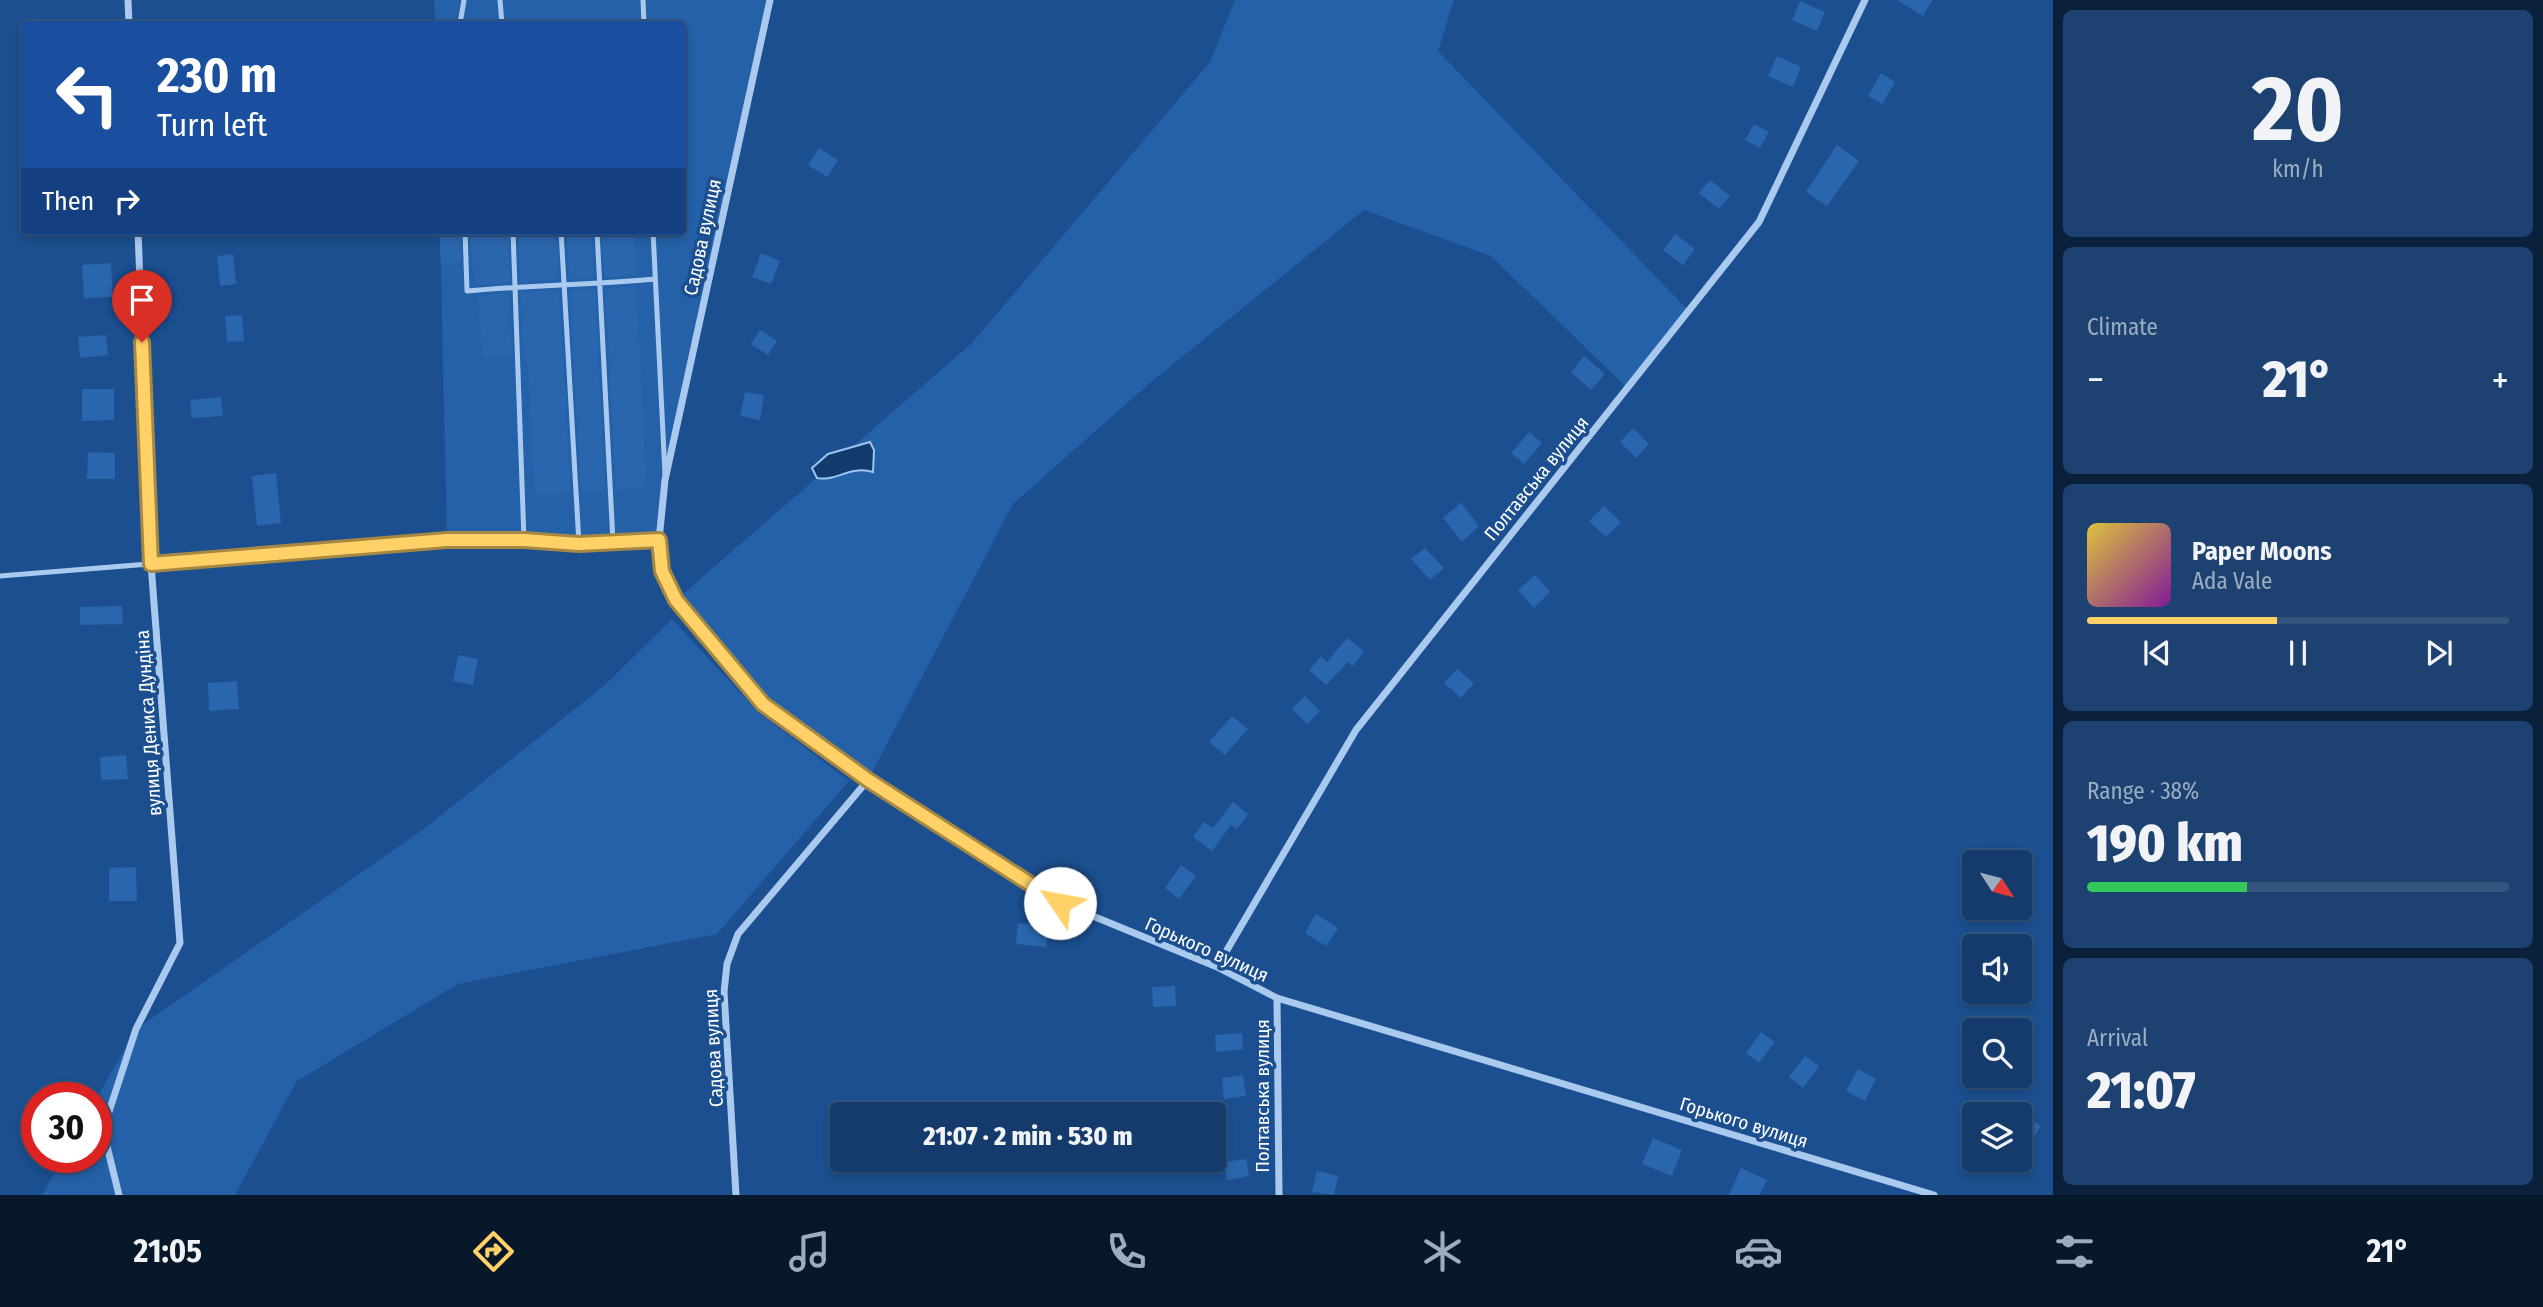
<!DOCTYPE html>
<html lang="en">
<head>
<meta charset="utf-8">
<style>
  :root { --surface:#143b6b; --page:#1d4271; --text:#f1f3f6; --muted:#9dadc1; --line:#33557e; --accent:#ffd166 }
  body { margin:0; font-family:"Fira Sans Condensed",sans-serif; background:var(--page); color:var(--text); height:100vh; display:flex; flex-direction:column; font-size:26px; white-space:nowrap }
  * { box-sizing:border-box; margin:0 }
  p { font-size:23px; color:var(--muted) }
  .icon { flex:none; width:38px; height:38px; fill:none; stroke:currentColor; stroke-width:2; stroke-linecap:round; stroke-linejoin:round }
  .map { position:relative; flex:1; overflow:hidden }
  .drawer { display:flex; flex-direction:column; gap:10px; padding:10px; background:#0b203b; width:490px }
  .drawer>* { flex:none }
  .guide { position:absolute; left:21px; top:21px; width:665px; height:214px; border-radius:7px; box-shadow:0 4px 10px #0003,0 0 0 2px var(--line); background:#1a4fa0; color:#fff; overflow:hidden }
  .needle { width:46px; rotate:126deg }
  .fabs { position:absolute; left:1962px; top:850px; display:grid; gap:14px }
  .fabs a { display:grid; place-items:center; width:70px; height:70px; border-radius:7px; background:var(--surface); box-shadow:0 4px 10px #0003,0 0 0 2px var(--line); font-size:35px }
  .speed { position:absolute; left:21px; top:1082px; display:flex; gap:14px; font-size:35px; font-weight:700; text-align:center }
  .speed>* { display:grid; place-content:center; width:91px; height:91px; border-radius:50%; background:var(--surface); box-shadow:0 4px 10px #0003,0 0 0 2px var(--line); line-height:1 }
  .speed .limit { border:10px solid #d22; background:#fff; color:#111 }
  .pin { position:absolute; display:grid; place-items:center; width:60px; height:60px; color:#fff; margin:-72px -30px; border-radius:50% 50% 50% 0; rotate:-45deg; box-shadow:0 0 7px #0007 }
  .pin .icon { rotate:45deg }
  .me { position:absolute; width:77px; margin:-38px; rotate:303deg; stroke-linejoin:round; filter:drop-shadow(0 0 5px #0008) }
  .turn { display:flex; align-items:center; gap:24px; height:147px; padding:0 21px; font-size:32px }
  .turn .icon { width:91px; height:91px; stroke-width:2.5 }
  .turn b { display:block; font-size:49px; line-height:60px }
  .then { display:flex; align-items:center; height:66px; padding:0 21px; background:#0003; gap:14px; font-size:26px }
  .big { font-size:52px; font-weight:800; line-height:1.1 }
  .drawer .tile { flex:1; display:flex; flex-direction:column; justify-content:center; gap:10px; min-width:0; padding:0 24px; border-radius:10px; background:var(--page) }
  .drawer .dial { align-items:center; gap:0 }
  .dial b { font-size:91px; line-height:1 }
  .song { display:flex; align-items:center; gap:21px }
  .cover { width:84px; height:84px; border-radius:10px; background:linear-gradient(135deg,hsl(50 70% 55%),hsl(290 70% 35%)) }
  .played { height:7px; border-radius:4px; background:linear-gradient(90deg,var(--accent) 45%,var(--line) 45%) }
  .keys { display:flex; justify-content:space-around; direction:ltr }
  .heat { display:flex; justify-content:space-between; align-items:center; font-size:38px; direction:ltr }
  .charge { height:10px; border-radius:5px; background:linear-gradient(90deg,#34c759 38%,var(--line) 0) }
  .trip { position:absolute; left:830px; top:1102px; width:396px; height:70px; border-radius:7px; background:var(--surface); box-shadow:0 4px 10px #0003,0 0 0 2px var(--line); font-weight:800; line-height:70px; text-align:center }
  .menu { display:flex; height:112px; justify-content:space-around; align-items:center; background:#08182b; color:var(--muted) }
  .menu .icon { width:49px; height:49px }
  .menu .selected { color:var(--accent) }
  .menu b { font-size:32px; color:var(--text) }
  main { display:flex; flex:1; min-height:0 }
  .map>svg:first-child { display:block }
  .green { fill:#2461a8 }
  .water { fill:#123a6d; stroke:#9cc4f0; stroke-width:2 }
  .building { fill:#2a66ad }
  .lines { fill:none; stroke-linecap:round; stroke-linejoin:round }
  .lane { stroke:#a9c9ee; stroke-width:5 }
  .street { stroke:#a9c9ee; stroke-width:7 }
  .route-casing { stroke:#a68842; stroke-width:18 }
  .route { stroke:#ffd166; stroke-width:12 }
  .labels { text-anchor:middle; stroke-width:7; stroke-linejoin:round; paint-order:stroke }
  .street-label { font-size:19px; fill:#fff; stroke:#1b4f8f }
</style>
</head>
<body>
<main>
<div class="map">
<svg width="2053" height="1195" viewBox="0 0 2053 1195">
  <rect width="100%" height="100%" fill="#1b4f8f"/>
  <path class="green" d="M434 0H770L665 480 659 540 579 544 447 540 440 231H682V24H435Z
    M1235 0H1454L1438 51 1689 311 1627 388 1491 256 1364 210 1151 382 1013 504 868 780 763 704 676 600 972 343 1210 62Z
    M672 619 758 712 849 781 717 934 458 984 297 1081 235 1195H42L63 1157H96V1099L136 1029 421 831 605 685Z"/>
  <path class="water" d="M870 442 874 450 873 472C850 465 836 482 817 478L812 468 828 454Z"/>
  <path class="building" d="M1897 0H1933L1923 16Z
    M1800 1 1825 12 1817 31 1792 20Z
    M1777 56 1801 67 1793 87 1768 76Z
    M1881 73 1895 82 1882 104 1868 96Z
    M1754 124 1769 132 1760 148 1745 140Z
    M1837 145 1859 161 1827 206 1806 192Z
    M819 148 838 160 827 177 808 165Z
    M1710 180 1730 196 1719 209 1699 193Z
    M439 231H460L461 262 441 264Z
    M470 231H508L510 282 474 285Z
    M518 231H556L559 280 520 282Z
    M566 231H592L594 278 569 279Z
    M602 231H634L636 275 605 277Z
    M1675 234 1695 249 1683 265 1663 250Z
    M761 253 780 261 771 284 752 277Z
    M233 254 236 284 220 286 217 256Z
    M111 263 113 297 84 298 82 265Z
    M636 286 647 488 616 490 605 288Z
    M595 289 605 490 581 492 570 290Z
    M559 290 571 493 535 495 527 355H523L520 292Z
    M510 293 512 356 482 358 478 295Z
    M242 315 244 341 227 342 225 316Z
    M760 330 777 341 768 355 751 344Z
    M106 335 108 355 80 358 78 337Z
    M1584 356 1605 374 1591 390 1571 372Z
    M82 389H114V420L82 421Z
    M745 392 764 395 760 420 740 416Z
    M221 397 223 416 192 418 190 400Z
    M1633 428 1649 444 1636 458 1620 442Z
    M1529 432 1542 443 1524 464 1511 453Z
    M88 452 115 453V479H87Z
    M276 473 281 523 257 526 252 476Z
    M1461 503 1479 526 1462 542 1443 518Z
    M1604 506 1621 522 1606 537 1589 521Z
    M1425 548 1444 568 1430 580 1411 559Z
    M1535 575 1550 592 1534 608 1518 590Z
    M122 606 123 624 80 625V607Z
    M1347 638 1364 651 1353 666 1348 662 1326 685 1309 670 1321 656 1327 662Z
    M458 655 478 659 473 685 453 681Z
    M1457 669 1474 683 1461 698 1444 683Z
    M237 681 239 709 209 711 208 683Z
    M1305 696 1320 711 1307 724 1292 709Z
    M1232 716 1248 729 1225 755 1209 742Z
    M126 755 128 779 101 780 100 757Z
    M1233 802 1248 814 1237 829 1231 825 1212 851 1193 837 1204 822 1213 828Z
    M1181 865 1196 876 1179 899 1165 888Z
    M136 867 137 901H109V868Z
    M1316 914 1338 928 1326 946 1305 933Z
    M1018 923 1048 926 1046 947 1016 944Z
    M1175 986 1176 1006 1153 1007 1152 987Z
    M1761 1032 1775 1042 1759 1063 1746 1053Z
    M1242 1033 1243 1049 1216 1052 1215 1035Z
    M1805 1056 1819 1066 1803 1088 1789 1077Z
    M1858 1069 1876 1079 1865 1101 1846 1091Z
    M1243 1075 1246 1096 1224 1099 1222 1078Z
    M2026 1116 2041 1126 2020 1158V1125Z
    M1653 1138 1682 1150 1672 1176 1642 1164Z
    M1246 1159 1249 1176 1227 1180 1224 1162Z
    M1741 1168 1767 1180 1760 1195H1729Z
    M1317 1171 1338 1176 1334 1195 1312 1192Z"/>
  <g class="lines">
    <path class="lane" d="M500 0 502 24
      M643 0 644 24
      M460 24 464 0
      M465 231 467 291C530 285 592 285 655 279
      M513 231 524 540 579 544 659 540
      M561 231 579 544
      M597 231 613 542
      M653 231 665 474
      M0 576 447 540H524"/>
    <path class="street" d="M128 0 129 24
      M770 0 665 480 659 540 662 571 676 600 763 704 868 780 1061 903 1217 967 1277 998 1934 1195
      M1217 967 1356 730 1759 222 1865 0
      M1277 998 1279 1195
      M119 1195 103 1130 136 1029 180 943 151 564 138 231
      M736 1195 724 992 727 964 738 934 868 780"/>
  </g>
  <g class="lines">
    <defs>
      <path id="route" d="M142 342 151 564 447 540H524L579 544 659 540 662 571 676 600 763 704 868 780 1060 903"/>
    </defs>
    <use href="#route" class="route-casing"/>
    <use href="#route" class="route"/>
  </g>
  <g class="labels">
    <g class="street-label">
      <text transform="translate(702 237) rotate(-78)" y="7">Садова вулиця</text>
      <text transform="translate(1536 478) rotate(-51)" y="7">Полтавська вулиця</text>
      <text transform="translate(148 723) rotate(-94)" y="7">вулиця Дениса Дундіна</text>
      <text transform="translate(1207 949) rotate(24)" y="7">Горького вулиця</text>
      <text transform="translate(713 1048) rotate(-93)" y="7">Садова вулиця</text>
      <text transform="translate(1262 1096) rotate(-90)" y="7">Полтавська вулиця</text>
      <text transform="translate(1744 1122) rotate(17)" y="7">Горького вулиця</text>
    </g>
  </g>
</svg>
<div class="fabs">
<a><svg class="needle" viewBox="-14 -14 28 28"><path d="M0-13l5 13h-10z" fill="#e53935"/><path d="M0 13l5-13h-10z" fill="#9dadc1"/></svg></a>
<a><svg class="icon" aria-label="sound" viewBox="0 0 24 24"><path d="M4 9h4l5-4v14l-5-4H4zM17 9q2 3 0 6"/></svg></a>
<a><svg class="icon" aria-label="search" viewBox="0 0 24 24"><circle cx="10" cy="10" r="6"/><path d="M15 15l6 6"/></svg></a>
<a><svg class="icon" aria-label="layers" viewBox="0 0 24 24"><path d="M12 4l9 5-9 5-9-5zM3 14l9 5 9-5"/></svg></a>
</div>
<div class="speed"><div class="limit">30</div></div>
<div class="pin" style="left:142px;top:342px;background:#d93025"><svg class="icon" aria-label="arrive" viewBox="0 0 24 24"><path d="M6 21V4h12l-3 4 3 4H6"/></svg></div>
<svg class="me" style="left:1060px;top:903px" viewBox="-20 -20 40 40"><circle r="19" fill="#fff"/><path d="M0-13L10 11 0 6-10 11z" fill="#ffd166"/></svg>
<div class="trip">21:07 · 2 min · 530 m</div>
<div class="guide">
<div class="turn"><svg class="icon" aria-label="left" viewBox="0 0 24 24"><path d="M17 20v-9H6M10 6l-5 5 5 5"/></svg><div><b>230 m</b>Turn left</div></div>
<div class="then">Then<svg class="icon" aria-label="right" viewBox="0 0 24 24"><path d="M7 20v-9h11M14 6l5 5-5 5"/></svg></div>
</div>
</div>
<section class="drawer">
<div class="tile dial"><b>20</b><p>km/h</p></div>
<div class="tile"><p>Climate</p>
<div class="heat"><a>−</a><b class="big">21°</b><a>+</a></div>
</div>
<div class="tile">
<div class="song"><i class="cover"></i><div><b>Paper Moons</b><p>Ada Vale</p></div></div>
<div class="played"></div>
<div class="keys"><svg class="icon" aria-label="previous" viewBox="0 0 24 24"><path d="M18 5L8 12l10 7zM5 5v14"/></svg><svg class="icon" aria-label="pause" viewBox="0 0 24 24"><path d="M8 5v14M16 5v14"/></svg><svg class="icon" aria-label="next" viewBox="0 0 24 24"><path d="M6 5l10 7-10 7zM19 5v14"/></svg></div>
</div>
<div class="tile"><p>Range · 38%</p><b class="big">190 km</b><div class="charge"></div></div>
<div class="tile"><p>Arrival</p><b class="big">21:07</b></div>
</section>
</main>
<nav class="menu">
<b>21:05</b>
<svg class="icon selected" aria-label="directions" viewBox="0 0 24 24"><path d="M12 3l9 9-9 9-9-9zM9 14v-3h6M13 9l2 2-2 2"/></svg>
<svg class="icon" aria-label="music" viewBox="0 0 24 24"><path d="M9 18V5l10-2v13"/><circle cx="6" cy="18" r="3"/><circle cx="16" cy="16" r="3"/></svg>
<svg class="icon" aria-label="phone" viewBox="0 0 24 24"><path d="M5 4h4l2 5-3 2q2 4 5 5l2-3 5 2v4C11 20 4 13 5 4z"/></svg>
<svg class="icon" aria-label="climate" viewBox="0 0 24 24"><path d="M12 3v18M4 7l16 10M4 17L20 7"/></svg>
<svg class="icon" aria-label="car" viewBox="0 0 24 24"><path d="M5 17H2v-5l4-1 3-4h7l3 4 3 1v5h-3M9 17h6M6 11h13"/><circle cx="7" cy="17" r="2"/><circle cx="17" cy="17" r="2"/></svg>
<svg class="icon" aria-label="filters" viewBox="0 0 24 24"><path d="M4 7h16M4 17h16"/><circle cx="9" cy="7" r="2"/><circle cx="15" cy="17" r="2"/></svg>
<b>21°</b>
</nav>
</body>
</html>
